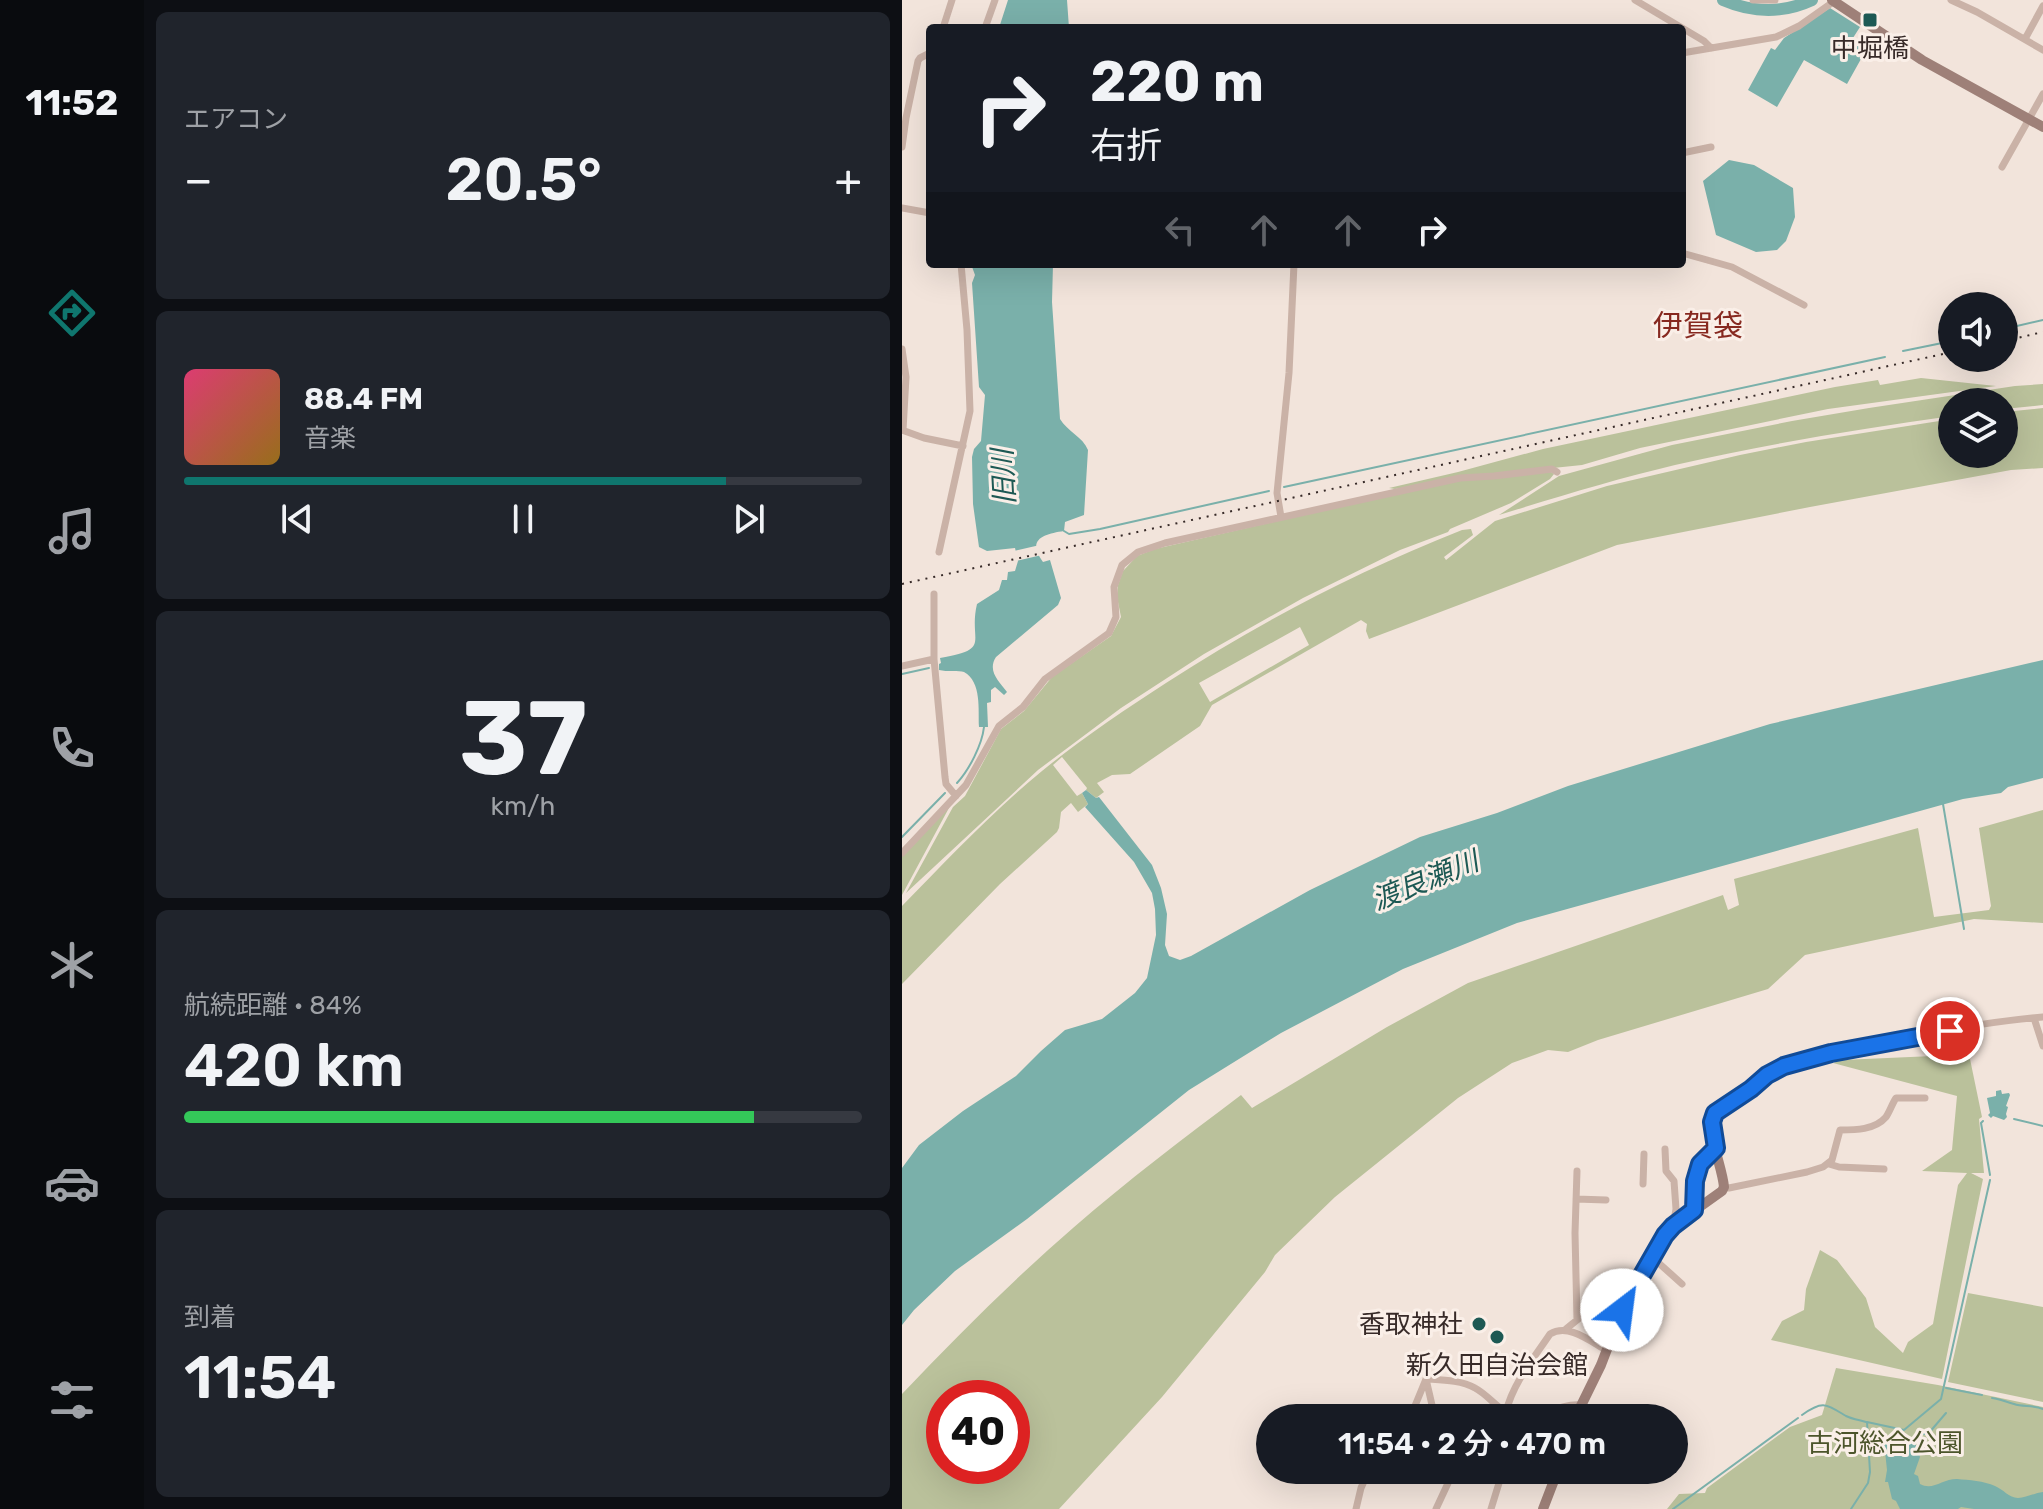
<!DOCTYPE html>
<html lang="ja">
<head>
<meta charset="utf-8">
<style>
  :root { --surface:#171b24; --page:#20242c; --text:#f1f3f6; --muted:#9ea1a6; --line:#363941; --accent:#0f766e }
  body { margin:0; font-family:Rubik,"Noto Sans JP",sans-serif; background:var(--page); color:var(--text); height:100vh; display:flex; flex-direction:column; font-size:30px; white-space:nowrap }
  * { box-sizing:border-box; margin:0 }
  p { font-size:26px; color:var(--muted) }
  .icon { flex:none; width:44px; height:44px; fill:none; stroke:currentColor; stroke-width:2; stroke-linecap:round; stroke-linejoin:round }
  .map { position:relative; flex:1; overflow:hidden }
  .details { display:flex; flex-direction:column; gap:12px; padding:12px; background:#0d0f14; width:758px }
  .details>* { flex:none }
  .guide { position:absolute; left:24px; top:24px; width:760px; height:244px; border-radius:8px; box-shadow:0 8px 32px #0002; background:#171b24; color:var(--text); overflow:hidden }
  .buttons { position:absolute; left:1036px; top:292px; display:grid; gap:16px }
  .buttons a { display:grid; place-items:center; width:80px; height:80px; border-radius:50%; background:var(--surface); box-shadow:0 8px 32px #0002; font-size:40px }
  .speed { position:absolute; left:24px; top:1380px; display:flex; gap:16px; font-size:40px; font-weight:700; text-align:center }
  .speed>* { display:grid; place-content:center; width:104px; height:104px; border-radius:50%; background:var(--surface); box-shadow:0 8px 32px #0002; line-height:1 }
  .speed .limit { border:12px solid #d22; background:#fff; color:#111 }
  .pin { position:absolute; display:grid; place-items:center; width:68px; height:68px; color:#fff; margin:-34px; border:4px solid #fff; border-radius:50%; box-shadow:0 2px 8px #0007 }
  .me { position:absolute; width:88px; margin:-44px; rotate:30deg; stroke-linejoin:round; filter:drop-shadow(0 0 6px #0008) }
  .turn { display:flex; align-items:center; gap:28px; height:168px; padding:0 32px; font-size:36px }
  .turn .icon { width:104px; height:104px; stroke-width:2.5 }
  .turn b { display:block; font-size:56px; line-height:68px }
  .lanes { display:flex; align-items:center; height:76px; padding:0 32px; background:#0003; justify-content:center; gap:40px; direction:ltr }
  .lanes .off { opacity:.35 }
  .big { font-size:60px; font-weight:600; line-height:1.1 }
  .details .card { flex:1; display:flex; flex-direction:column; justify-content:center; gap:12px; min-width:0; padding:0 28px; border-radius:12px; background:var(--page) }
  .details .dial { align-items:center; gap:0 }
  .dial b { font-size:104px; line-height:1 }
  .song { display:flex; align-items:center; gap:24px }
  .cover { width:96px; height:96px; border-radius:12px; background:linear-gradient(135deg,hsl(340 70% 55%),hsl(40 70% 35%)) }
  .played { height:8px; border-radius:4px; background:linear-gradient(90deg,var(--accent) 80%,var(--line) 80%) }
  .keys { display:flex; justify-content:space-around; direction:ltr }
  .heat { display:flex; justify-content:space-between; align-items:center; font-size:44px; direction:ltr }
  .charge { height:12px; border-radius:6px; background:linear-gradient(90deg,#34c759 84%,var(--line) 0) }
  .trip { position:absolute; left:354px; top:1404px; width:432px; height:80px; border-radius:40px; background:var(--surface); box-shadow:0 8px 32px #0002; font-weight:600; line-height:80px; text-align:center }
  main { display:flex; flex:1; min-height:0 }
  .menu { display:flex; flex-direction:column; width:144px; justify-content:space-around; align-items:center; background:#090b0e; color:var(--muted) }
  .menu .icon { width:56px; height:56px }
  .menu .on { color:var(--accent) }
  .menu b { font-size:36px; color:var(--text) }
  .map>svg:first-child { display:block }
  .green { fill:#bac19b; fill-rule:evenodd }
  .water { fill:#7ab0aa }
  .pier { fill:#f2e4db }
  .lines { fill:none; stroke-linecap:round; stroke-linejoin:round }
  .stream { stroke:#7ab0aa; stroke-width:2 }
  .river { stroke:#7ab0aa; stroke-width:12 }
  .street { stroke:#cab2a7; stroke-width:7 }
  .secondary { stroke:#9e8078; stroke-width:10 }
  .rail { stroke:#372a28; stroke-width:2; stroke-dasharray:2 6; stroke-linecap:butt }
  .route-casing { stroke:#114b97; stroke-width:20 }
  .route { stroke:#1a73e8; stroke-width:14 }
  .poi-dot { fill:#1d5954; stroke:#faefe8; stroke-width:3 }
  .labels { text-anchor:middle; stroke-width:6; stroke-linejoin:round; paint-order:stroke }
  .poi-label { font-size:26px; fill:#372a28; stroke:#faefe8 }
  .park-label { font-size:26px; fill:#4c552b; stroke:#faefe8 }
  .water-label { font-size:28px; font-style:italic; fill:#1d5954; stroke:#faefe8 }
  .quarter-label { font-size:30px; fill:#872920; stroke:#faefe8 }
</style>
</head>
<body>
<main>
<nav class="menu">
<b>11:52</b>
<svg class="icon on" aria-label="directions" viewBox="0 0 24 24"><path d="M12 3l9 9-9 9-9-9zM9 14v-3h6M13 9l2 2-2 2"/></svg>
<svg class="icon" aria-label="music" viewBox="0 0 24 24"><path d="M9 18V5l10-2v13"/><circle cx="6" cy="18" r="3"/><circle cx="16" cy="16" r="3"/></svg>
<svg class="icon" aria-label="phone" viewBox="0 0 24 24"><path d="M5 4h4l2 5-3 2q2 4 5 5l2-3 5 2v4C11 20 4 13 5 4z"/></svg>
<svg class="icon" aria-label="climate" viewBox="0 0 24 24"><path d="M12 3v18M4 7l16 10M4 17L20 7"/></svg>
<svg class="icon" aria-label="car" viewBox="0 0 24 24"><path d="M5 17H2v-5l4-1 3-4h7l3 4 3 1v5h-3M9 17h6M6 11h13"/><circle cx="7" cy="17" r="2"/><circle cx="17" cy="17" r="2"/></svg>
<svg class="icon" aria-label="filters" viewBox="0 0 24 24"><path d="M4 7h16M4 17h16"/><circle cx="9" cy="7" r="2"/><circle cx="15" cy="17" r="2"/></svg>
</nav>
<section class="details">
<div class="card"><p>エアコン</p>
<div class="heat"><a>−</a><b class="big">20.5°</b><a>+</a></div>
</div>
<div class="card">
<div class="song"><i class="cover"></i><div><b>88.4 FM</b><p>音楽</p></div></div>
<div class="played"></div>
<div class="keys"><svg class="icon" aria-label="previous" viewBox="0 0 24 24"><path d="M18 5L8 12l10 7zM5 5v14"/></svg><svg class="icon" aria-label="pause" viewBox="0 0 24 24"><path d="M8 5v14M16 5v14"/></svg><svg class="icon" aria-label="next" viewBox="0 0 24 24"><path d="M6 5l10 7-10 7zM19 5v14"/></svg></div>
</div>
<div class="card dial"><b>37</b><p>km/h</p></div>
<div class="card"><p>航続距離 · 84%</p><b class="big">420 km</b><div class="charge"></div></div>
<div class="card"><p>到着</p><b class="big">11:54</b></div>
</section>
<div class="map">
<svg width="1141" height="1509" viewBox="0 0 1141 1509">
  <rect width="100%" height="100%" fill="#f2e4db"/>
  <path class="green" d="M1019 378 1094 386 926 409 738 448 680 465 594 474 493 489 487 488 556 472 641 449 933 387 976 380 978 385Z
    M1141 384V405L1102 409V402H1050V416C957 429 865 444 773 465 714 479 655 497 597 515L657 476 770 445 890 421 967 408 1113 386Z
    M1141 408V468L1109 470 908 507 715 545 467 639 464 631 465 624 459 620 310 705 298 726 228 774 210 775 195 783 202 792 194 798 184 790 185 788 160 757 151 765 175 796 180 793 186 804 176 812 169 803 159 812 157 828 155 832 98 884 0 984V906C45 860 90 812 140 771 179 739 221 711 264 683 360 621 454 572 560 530L569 529 571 535 542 557 544 560 593 521 705 486 838 455 904 442 1050 419V454H1102V412ZM398 627 407 645 308 702 297 683Z
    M649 472 652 474 648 479 609 503 548 529 546 532 498 550 401 598 302 654 219 708 136 770 4 893 51 807 63 796 99 729 122 711 150 677 209 636 219 617 215 597 216 585 221 571 235 556 253 549 551 481Z
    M48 806 0 895V856Z
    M1141 810V923L1072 919 903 955 866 989 696 1040 666 1052 646 1050 610 1063 556 1098 433 1197 373 1255 363 1272 260 1397 157 1509H0V1394C55 1336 111 1280 171 1228 225 1181 282 1138 339 1095L350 1108 485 1027 566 983 821 895 826 910 837 905 832 879 1016 828 1032 917 1087 910 1089 906 1077 828ZM42 1398H110V1466H42Z
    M1031 1056 1068 1059 1080 1117 1077 1119 1082 1173H1069L1081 1179 1040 1379 869 1340 880 1321 902 1310 904 1289 918 1250 935 1260 964 1298 973 1327 1001 1353 1006 1342 1031 1324 1056 1185 1065 1173 1020 1171 1050 1150 1055 1096 931 1063 940 1060Z
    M1066 1293 1141 1307V1402L1046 1382Z
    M934 1368 1036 1385 1141 1407V1509H765L777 1494 803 1493 805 1488 888 1427 920 1415Z"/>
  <path class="water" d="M106 0H165L167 28H97Z
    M928 8 958 27 949 41 964 50 945 84 902 60 875 107 846 90 869 48 873 50 882 38Z
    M827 160 852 165 891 188 893 217 884 241 875 250 854 252 814 235 801 181Z
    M69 264H151L150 302 158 419C165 431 181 437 186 450L182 515 163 522 162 531C142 534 124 539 141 562L148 560 159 598 156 605 94 657C85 671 97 681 105 692L102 695 93 687 89 690V702L85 703 86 727H77C76 710 80 682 62 672 57 670 45 672 37 670V664L39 663 38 658C91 649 66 642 75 604L97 590 100 580H105L106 572 113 571 116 561 113 548 85 551 77 547 71 504 70 457 72 449 79 441 83 395 77 387 70 283 73 275Z
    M1141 660V778L1106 787 1099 793 1061 799 615 923 501 969 379 1033 287 1090 125 1219 53 1271 12 1310 0 1325V1168L17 1145 61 1111 114 1076 139 1051 163 1030 200 1019 233 993 245 978 254 935 253 909 250 893 232 862 183 807 186 804 180 793 184 790 194 798 197 797 250 865 259 888 265 914 263 945 267 956 278 960 289 956 408 890 518 837 595 813 666 786 868 724Z
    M1099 1090 1100 1094 1107 1093 1108 1095 1104 1106 1106 1107 1104 1114 1105 1117 1102 1120 1091 1116 1089 1118 1086 1115 1088 1113 1085 1098 1094 1096V1091Z
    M985 1440 1013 1443 1018 1457 1012 1474 1016 1476 1018 1484C1031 1491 1040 1479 1055 1479 1067 1480 1082 1481 1093 1486 1101 1489 1107 1498 1116 1498 1124 1498 1132 1493 1141 1492V1509H1072L1059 1507 1056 1509H998L994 1501 990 1499 986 1482H983L985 1470 982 1442Z"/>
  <path class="pier" d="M138 545 140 555 114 561 112 551Z"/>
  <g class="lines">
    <path class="stream" d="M1102 329 1141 320
      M1001 351 1050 341
      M382 487 983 357
      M162 531 167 534 198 529 367 491
      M0 674 27 668
      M55 783C67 770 80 745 82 727
      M1041 804 1062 929
      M0 837 43 793
      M1112 1119 1141 1126
      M1081 1121 1079 1123 1088 1175
      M1044 1388 1080 1395
      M1090 1398C1099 1399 1104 1402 1112 1404 1121 1407 1131 1405 1141 1409
      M900 1415C921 1400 924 1404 944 1416 950 1419 957 1420 964 1422
      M1010 1443 1017 1434H1026L1044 1413
      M771 1509 896 1418
      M949 1509 966 1483 968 1472 965 1422 1002 1430 1039 1399 1088 1180"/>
    <path class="river" d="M821 0C851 13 880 14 910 0"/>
    <path class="street" d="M733 0 802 41 809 48
      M851 0H873
      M1049 0 1075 12 1141 50
      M41 28 50 0
      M83 28 93 0
      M1123 39 1141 6
      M780 53 874 37 897 26 934 0
      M0 147 4 118 16 61 18 58 28 53
      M780 153 809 147
      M1100 167 1141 94
      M0 208 28 213
      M780 253 830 267 902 305
      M0 349 4 377 1 430
      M0 430 22 438 61 446
      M379 517 375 493 387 373 392 264
      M37 552 68 411 65 330 59 264
      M32 594V659L43 777 44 784 54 796
      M0 666 32 659
      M0 853 64 785 97 726 121 707 143 679 207 633 214 617 212 587 220 565 236 552 263 543 558 478 592 476 650 469 655 472
      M1132 1018 1141 1046
      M902 1059C978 1042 1063 1024 1141 1017
      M763 1149 764 1171 772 1181 774 1209 771 1226
      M927 1164 937 1167 982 1169
      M675 1171 673 1233 675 1320
      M741 1184 742 1154
      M822 1187 827 1188 905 1172 921 1167 930 1160 938 1130C953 1130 973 1130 984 1117 988 1111 990 1104 994 1098H1023
      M674 1199 704 1200
      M792 1210C793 1177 790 1172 814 1148
      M750 1257 780 1284
      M664 1329C685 1312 696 1301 725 1302
      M524 1379C540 1380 559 1380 573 1388 588 1396 596 1411 613 1416 641 1423 651 1403 679 1405
      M524 1379 533 1418
      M604 1412C611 1383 632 1358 648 1334 666 1323 688 1341 704 1350
      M508 1418 524 1379
      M454 1509 459 1488 467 1470
      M534 1509 547 1481 546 1470
      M589 1509 601 1470"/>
    <path class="secondary" d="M930 0 1020 60 1141 127
      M673 1418 699 1365 720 1310 757 1245 771 1226 820 1191 822 1187C820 1164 804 1135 813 1113 821 1106 831 1101 840 1095 864 1078 872 1067 902 1059
      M641 1509 656 1470"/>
    <path class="rail" d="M1102 341 1141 332
      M0 584 1050 352"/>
  </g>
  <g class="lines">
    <defs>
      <path id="route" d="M720 1310 763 1235 771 1226 792 1210 793 1181 798 1164 814 1148 810 1122 813 1113 849 1089 865 1075 882 1066 929 1053 1048 1031"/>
    </defs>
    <use href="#route" class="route-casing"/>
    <use href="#route" class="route"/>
  </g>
  <g class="poi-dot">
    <rect x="960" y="12" width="16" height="16" rx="4"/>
    <circle cx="577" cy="1324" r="8"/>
    <circle cx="595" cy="1337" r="8"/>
  </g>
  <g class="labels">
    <g class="poi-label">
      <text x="968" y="57">中堀橋</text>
      <text x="561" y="1333" text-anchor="end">香取神社</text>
      <text x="595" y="1374">新久田自治会館</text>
    </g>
    <g class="park-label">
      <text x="983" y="1452">古河総合公園</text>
    </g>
    <g class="water-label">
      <text transform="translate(101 477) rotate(-93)" y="10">旧川</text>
      <text transform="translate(523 880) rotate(-22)" y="10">渡良瀬川</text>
    </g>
    <g class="quarter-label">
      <text x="796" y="336">伊賀袋</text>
    </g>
  </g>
</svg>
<div class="buttons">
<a><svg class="icon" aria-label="sound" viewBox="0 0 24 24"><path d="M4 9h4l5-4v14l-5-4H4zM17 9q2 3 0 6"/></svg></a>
<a><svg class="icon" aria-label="layers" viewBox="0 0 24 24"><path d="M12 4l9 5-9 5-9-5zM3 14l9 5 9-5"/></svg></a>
</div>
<div class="speed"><div class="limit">40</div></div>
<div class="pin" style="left:1048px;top:1031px;background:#d93025"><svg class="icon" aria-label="arrive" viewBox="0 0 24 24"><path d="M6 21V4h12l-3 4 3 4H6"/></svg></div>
<svg class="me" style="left:720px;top:1310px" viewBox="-20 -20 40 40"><circle r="19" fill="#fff"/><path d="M0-13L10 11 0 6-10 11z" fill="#1a73e8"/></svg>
<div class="trip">11:54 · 2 分 · 470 m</div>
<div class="guide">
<div class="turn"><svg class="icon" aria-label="right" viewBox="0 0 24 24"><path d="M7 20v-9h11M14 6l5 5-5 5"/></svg><div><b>220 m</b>右折</div></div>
<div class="lanes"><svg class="icon off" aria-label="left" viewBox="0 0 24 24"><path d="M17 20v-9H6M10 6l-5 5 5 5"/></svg><svg class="icon off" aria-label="ahead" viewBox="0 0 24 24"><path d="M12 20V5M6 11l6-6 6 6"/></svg><svg class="icon off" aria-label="ahead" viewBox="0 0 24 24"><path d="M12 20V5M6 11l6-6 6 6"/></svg><svg class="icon" aria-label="right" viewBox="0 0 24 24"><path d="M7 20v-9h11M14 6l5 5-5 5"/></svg></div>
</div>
</div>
</main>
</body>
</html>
